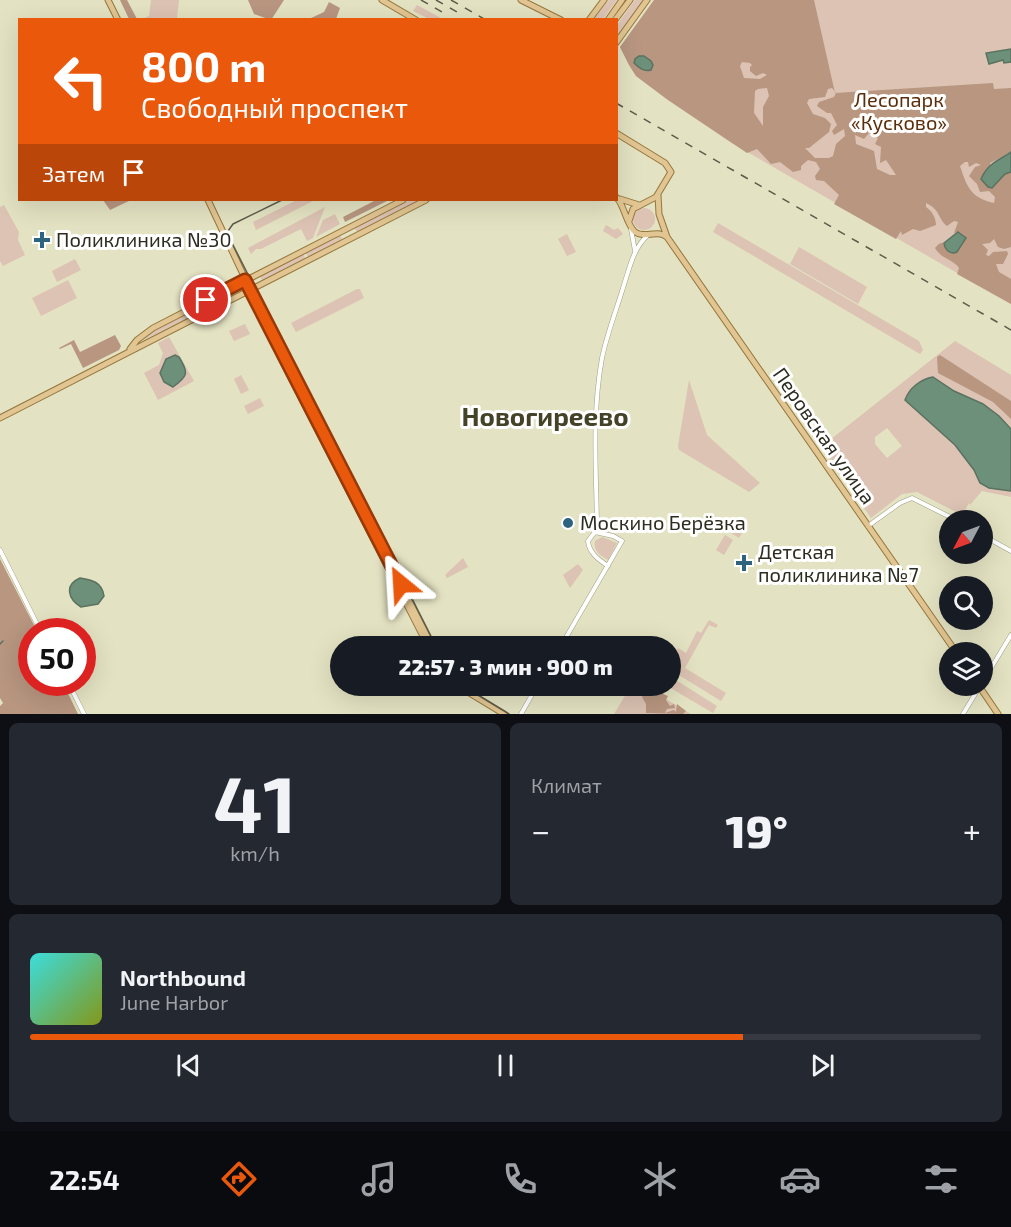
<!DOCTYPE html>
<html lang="ru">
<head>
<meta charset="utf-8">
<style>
  :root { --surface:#171b24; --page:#242831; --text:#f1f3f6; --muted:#9ea1a6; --line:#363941; --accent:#ea580c }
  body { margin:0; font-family:"Exo 2",sans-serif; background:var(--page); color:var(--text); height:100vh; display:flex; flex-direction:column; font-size:22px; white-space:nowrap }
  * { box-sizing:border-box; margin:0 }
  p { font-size:20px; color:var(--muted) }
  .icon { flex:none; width:33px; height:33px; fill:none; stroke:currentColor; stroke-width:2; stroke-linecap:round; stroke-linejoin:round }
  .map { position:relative; height:714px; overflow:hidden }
  .details { display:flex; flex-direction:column; gap:9px; padding:9px; background:#0d0f14; flex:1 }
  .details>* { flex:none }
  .top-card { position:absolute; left:18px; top:18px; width:600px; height:183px; border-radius:0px; box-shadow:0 6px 24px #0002; background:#ea580c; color:#fff; overflow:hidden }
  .needle { width:39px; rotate:229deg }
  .buttons { position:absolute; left:939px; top:510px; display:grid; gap:12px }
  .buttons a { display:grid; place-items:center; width:54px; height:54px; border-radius:50%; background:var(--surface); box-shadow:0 6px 24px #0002; font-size:30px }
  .speed { position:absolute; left:18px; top:618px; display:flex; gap:12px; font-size:30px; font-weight:700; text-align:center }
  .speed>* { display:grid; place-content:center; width:78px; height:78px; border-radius:50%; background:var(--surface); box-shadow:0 6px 24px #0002; line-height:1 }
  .speed .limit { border:9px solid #d22; background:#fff; color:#111 }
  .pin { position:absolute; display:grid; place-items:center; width:51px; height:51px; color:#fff; margin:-26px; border:3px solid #fff; border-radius:50%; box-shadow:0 2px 6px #0007 }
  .me { position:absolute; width:66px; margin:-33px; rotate:333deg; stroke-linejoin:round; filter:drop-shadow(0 0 4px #0008) }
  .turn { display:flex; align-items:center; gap:21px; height:126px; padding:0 24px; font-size:27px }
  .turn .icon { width:78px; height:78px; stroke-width:2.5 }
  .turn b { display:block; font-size:42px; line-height:51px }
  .then { display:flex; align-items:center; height:57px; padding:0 24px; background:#0003; gap:12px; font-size:22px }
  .big { font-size:45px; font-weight:800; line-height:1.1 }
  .details .tile { flex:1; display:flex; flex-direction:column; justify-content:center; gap:9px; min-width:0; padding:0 21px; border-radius:9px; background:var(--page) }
  .details .dial { align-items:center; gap:0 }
  .dial b { font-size:78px; line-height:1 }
  .song { display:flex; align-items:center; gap:18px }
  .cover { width:72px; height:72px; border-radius:9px; background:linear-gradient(135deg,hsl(180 70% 55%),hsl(70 70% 35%)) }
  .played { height:6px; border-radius:3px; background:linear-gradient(90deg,var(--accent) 75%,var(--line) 75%) }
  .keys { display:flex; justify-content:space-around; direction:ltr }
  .heat { display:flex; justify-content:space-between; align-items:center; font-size:33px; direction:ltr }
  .details .tiles { flex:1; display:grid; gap:9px; grid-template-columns:1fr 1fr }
  .tile:last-child { grid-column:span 2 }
  .trip { position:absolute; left:330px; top:636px; width:351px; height:60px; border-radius:30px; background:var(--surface); box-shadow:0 6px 24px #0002; font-weight:800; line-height:60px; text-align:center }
  .menu { display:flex; height:96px; justify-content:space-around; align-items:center; background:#090b0e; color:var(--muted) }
  .menu .icon { width:42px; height:42px }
  .menu .active { color:var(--accent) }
  .menu b { font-size:27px; color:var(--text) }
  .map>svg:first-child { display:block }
  .green { fill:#dcc3b3; fill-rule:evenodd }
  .forest { fill:#b89680; fill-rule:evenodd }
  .water { fill:#6d907a; stroke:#5a725f; stroke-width:1.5 }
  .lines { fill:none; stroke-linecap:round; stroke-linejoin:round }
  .stream { stroke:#5a725f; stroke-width:1.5 }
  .minor-casing { stroke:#a2a184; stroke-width:5 }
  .major-casing { stroke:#95763b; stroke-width:7 }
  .minor { stroke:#fff; stroke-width:4 }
  .major { stroke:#e1c592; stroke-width:5 }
  .tram { stroke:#5c5c4b; stroke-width:1.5 }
  .rail { stroke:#5c5c4b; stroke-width:1.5; stroke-dasharray:8 8; stroke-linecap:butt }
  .route-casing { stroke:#983908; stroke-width:15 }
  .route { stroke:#ea580c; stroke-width:10 }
  .poi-dot { fill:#2e637f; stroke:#fff; stroke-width:2 }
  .labels { text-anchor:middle; stroke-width:6; stroke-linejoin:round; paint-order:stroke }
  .park-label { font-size:20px; fill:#5b2d08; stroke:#fff }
  .poi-label { font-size:20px; fill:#2c2c20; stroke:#fff; text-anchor:start }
  .street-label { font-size:20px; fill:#2c2c20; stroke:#fff }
  .district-label { font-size:26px; font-weight:bold; fill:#444328; stroke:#fff }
</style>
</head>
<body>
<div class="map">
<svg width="1011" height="714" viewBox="0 0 1011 714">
  <rect width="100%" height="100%" fill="#e3e2c2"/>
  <path class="green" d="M151 0H179L177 19H142L149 16Z
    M609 0H617L603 19H594Z
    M635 0H644L617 38V25Z
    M654 0H1011V304L730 142 668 100 636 76 629 65 620 47Z
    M417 5 443 19H429L413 11Z
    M297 200H315L256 230 253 222Z
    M409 200H420L357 232 354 227Z
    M4 205 19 232 18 240 25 255 3 266 0 261V207Z
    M325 207 313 238 307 241 301 229 261 249H256L251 254 248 248Z
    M633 219a11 11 0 1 1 22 0a11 11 0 1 1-22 0Z
    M335 214 340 224 316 237 323 220Z
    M718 223 919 341 923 350 920 354 713 232Z
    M606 225 614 230 618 228 623 234 616 239 603 231Z
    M567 234 576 252 567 256 558 239Z
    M340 235 342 239 308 257 305 252Z
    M799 247 867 287 858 304 790 264Z
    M303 253 305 258 262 280 259 275Z
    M75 259 81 270 57 282 52 271Z
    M68 280 77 298 41 316 32 298Z
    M235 288 237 293 201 311 198 306Z
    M357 289H360L364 298 296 332 291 323Z
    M190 311 192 316 137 343 150 333Z
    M245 324 250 334 234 341 229 331Z
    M169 337 194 381 158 400 144 373 159 365 163 353 158 343Z
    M955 341 1011 375V497L982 491 970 505 969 503 962 515 917 492 902 494 871 518 821 447ZM887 428 902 446 887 458 875 444V437Z
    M241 375 249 390 241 394 234 379Z
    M689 380 707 435 760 483 749 492 679 450 678 446Z
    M260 398 264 406 248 414 244 406Z
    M739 519 747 524 739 538 731 533Z
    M725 535 733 540 724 555 716 550Z
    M602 537 617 543 608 560C601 556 593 551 595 541Z
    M463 558 468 567 447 578 445 575Z
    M578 564 583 570 570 588 563 575Z
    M709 620 718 625 716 628 709 625 685 668 726 693 721 701 674 672 671 677 717 706 713 713 667 686H670L671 661 678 648 686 653 697 631 701 633Z
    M631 686H644L691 714H614Z"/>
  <path class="forest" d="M120 0H127L137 19H129Z
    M248 0H284L271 20 254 14Z
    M654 0H814L835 93 993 83 994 89 1011 88V152L990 163 992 188 1005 174 1011 172V247L1004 249 998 247 994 239 990 243 982 244 988 250 986 255 989 256 993 252 1007 251 1008 254 1003 264H996L999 272 1011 279V304L957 274 959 268C953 259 941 259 935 248 938 245 940 242 944 243L945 246 958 232 954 233 958 222 954 221 947 226C938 219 940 209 926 203V207C932 211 936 218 936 225L920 231 913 229 902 235 901 231 896 239 834 204 839 195 824 181 816 180 815 176 820 169 816 162 808 160 801 166V170L793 172 780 162 771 164 757 149 747 153 668 100 636 76 629 65 620 47ZM742 62 750 63 752 65 750 67V71L756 76 763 73 767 75 760 79 744 78 740 66ZM767 88 769 96 763 107V126L754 113 755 91 758 89ZM832 88 836 93 834 97 819 102 817 106 827 113H831L837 125 832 131 834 135 844 129 845 136 836 144 833 156 829 158H815L805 148H809L829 132 831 124 825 118 813 114 807 103 809 99 825 97 828 89ZM869 133 878 138 875 144 881 147 880 163 886 160 896 175H890L877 169 874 151 856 144 855 135 864 139ZM965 162H968L969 167 976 163 981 165 975 167 969 176 977 184 980 192 989 191 995 197 994 203C971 198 967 187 960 166Z
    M329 2 340 8 336 19H309L324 12Z
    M103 200H131L110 210Z
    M376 200H389L345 222 343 217Z
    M115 335 121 346 119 350 83 368 71 344 60 349 59 348 74 340 80 352Z
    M940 355 1011 401V419L993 402 938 373 937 357Z
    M0 559 37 631 32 632V682L63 683 78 714H0V706L3 703 0 698Z
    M644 686H649L650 692 654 690 668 696 666 700 670 706 674 704 675 708 667 709 665 713 674 710 676 712 677 704 686 711 683 714 646 713V704L642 697Z"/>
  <path class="water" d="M1011 49V62L1004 63 1003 60 989 64 986 53Z
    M639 56H644L651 61 653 65 651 70C644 72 639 68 634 63L635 59Z
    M1011 152V172L1005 174 992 188 988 187 981 179C988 163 998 161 1011 152Z
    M958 232 966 238 957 252C950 255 945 250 944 243Z
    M175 355 179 357C189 373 188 376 173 387L164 382 160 373 166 359Z
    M933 377 954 391 983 404 999 416 1011 429V491L989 488 980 483 974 470 955 445 905 400C909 388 921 379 933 377Z
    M80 578C92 580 102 582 104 596L98 604 81 607C68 599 64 585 80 578Z"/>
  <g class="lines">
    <path class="stream" d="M0 644 3 641"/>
    <defs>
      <path id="minor" d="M631 229 635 251
        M868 526 900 503 912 498 956 520
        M982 535 1011 551
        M0 550 41 632
        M608 566C599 560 589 553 588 541L595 532 597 523C596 468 592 413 602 358 607 334 616 311 623 288 629 270 633 248 648 235
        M561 646 622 541 613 536 595 532
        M68 682 84 714
        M982 683 1011 635
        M521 714 537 686
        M963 714 980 686"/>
      <path id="major" d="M108 0 118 20
        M382 0 416 20
        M521 0 561 20
        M589 20 604 0
        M608 20 622 0
        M615 20 630 0
        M616 43 647 0
        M616 133 665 163 671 172 656 197 633 209 629 221
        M658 195 659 214 667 237 956 652
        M617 198C625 207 626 224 635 232 645 239 656 229 667 237
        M620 199 639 205
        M208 200 250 289 432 646
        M260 317 428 646
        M130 349 137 340 153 328 403 200
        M0 418 426 200
        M458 686 504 714
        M979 686 998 714"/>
    </defs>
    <use href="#minor" class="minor-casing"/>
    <use href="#major" class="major-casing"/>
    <use href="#minor" class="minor"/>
    <use href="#major" class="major"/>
    <path class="tram" d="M282 200 233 224 228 231 229 237 436 646
      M463 686 509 714"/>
    <path class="rail" d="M421 0 442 12
      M436 0 457 12
      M451 0 486 20
      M616 103 1011 330"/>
  </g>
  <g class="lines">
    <defs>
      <path id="route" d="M206 300 245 280 401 584"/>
    </defs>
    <use href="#route" class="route-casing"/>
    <use href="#route" class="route"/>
  </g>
  <g class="poi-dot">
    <path d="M39 231h6v6h6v6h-6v6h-6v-6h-6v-6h6z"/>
    <circle cx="568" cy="523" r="6"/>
    <path d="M741 554h6v6h6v6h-6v6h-6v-6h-6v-6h6z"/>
  </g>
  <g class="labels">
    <g class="park-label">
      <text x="899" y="107">Лесопарк<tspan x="899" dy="23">«Кусково»</tspan></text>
    </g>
    <g class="poi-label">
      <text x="56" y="247">Поликлиника №30</text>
      <text x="580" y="530">Москино Берёзка</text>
      <text x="758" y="559">Детская<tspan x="758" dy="23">поликлиника №7</tspan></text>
    </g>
    <g class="street-label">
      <text transform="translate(824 436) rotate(55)" y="7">Перовская улица</text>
    </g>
    <g class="district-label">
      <text x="545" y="426">Новогиреево</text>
    </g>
  </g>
</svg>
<div class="buttons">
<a><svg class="needle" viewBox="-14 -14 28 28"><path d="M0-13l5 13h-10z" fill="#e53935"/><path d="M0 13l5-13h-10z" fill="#9ea1a6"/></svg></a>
<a><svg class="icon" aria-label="search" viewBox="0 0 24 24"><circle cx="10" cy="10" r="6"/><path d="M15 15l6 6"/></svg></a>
<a><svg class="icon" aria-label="layers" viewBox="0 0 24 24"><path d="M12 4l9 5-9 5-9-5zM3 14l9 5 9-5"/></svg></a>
</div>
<div class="speed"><div class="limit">50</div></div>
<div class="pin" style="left:206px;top:300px;background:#d93025"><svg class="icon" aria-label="arrive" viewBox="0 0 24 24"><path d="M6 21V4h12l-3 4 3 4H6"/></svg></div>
<svg class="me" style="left:401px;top:584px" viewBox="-20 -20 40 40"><path d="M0-17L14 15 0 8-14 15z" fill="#ea580c" stroke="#fff" stroke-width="4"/></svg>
<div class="trip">22:57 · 3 мин · 900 m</div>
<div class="top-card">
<div class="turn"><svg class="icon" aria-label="left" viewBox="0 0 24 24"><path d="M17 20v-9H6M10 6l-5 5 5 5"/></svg><div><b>800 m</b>Свободный проспект</div></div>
<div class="then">Затем<svg class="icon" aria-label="arrive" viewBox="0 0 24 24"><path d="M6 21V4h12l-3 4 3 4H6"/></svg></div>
</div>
</div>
<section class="details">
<div class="tiles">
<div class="tile dial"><b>41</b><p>km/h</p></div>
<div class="tile"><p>Климат</p>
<div class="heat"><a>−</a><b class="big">19°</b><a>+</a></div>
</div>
<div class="tile">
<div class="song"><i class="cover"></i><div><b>Northbound</b><p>June Harbor</p></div></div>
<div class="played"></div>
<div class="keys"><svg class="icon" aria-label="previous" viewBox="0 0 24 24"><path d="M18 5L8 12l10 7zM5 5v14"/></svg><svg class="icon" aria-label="pause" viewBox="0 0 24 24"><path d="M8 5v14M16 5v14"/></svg><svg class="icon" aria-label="next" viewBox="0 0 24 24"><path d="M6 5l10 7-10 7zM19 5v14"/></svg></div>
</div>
</div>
</section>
<nav class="menu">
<b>22:54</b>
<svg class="icon active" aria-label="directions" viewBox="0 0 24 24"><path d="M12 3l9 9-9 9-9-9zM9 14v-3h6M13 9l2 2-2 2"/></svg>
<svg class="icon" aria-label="music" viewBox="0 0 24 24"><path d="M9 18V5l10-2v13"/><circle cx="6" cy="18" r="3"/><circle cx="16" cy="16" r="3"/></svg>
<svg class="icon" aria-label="phone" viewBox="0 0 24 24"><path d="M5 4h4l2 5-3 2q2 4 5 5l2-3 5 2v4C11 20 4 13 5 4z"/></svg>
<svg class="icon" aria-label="climate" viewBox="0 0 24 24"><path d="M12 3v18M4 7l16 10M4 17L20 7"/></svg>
<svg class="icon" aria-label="car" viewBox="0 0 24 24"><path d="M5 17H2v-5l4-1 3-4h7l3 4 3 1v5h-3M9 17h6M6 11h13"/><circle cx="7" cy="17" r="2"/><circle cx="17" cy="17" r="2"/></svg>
<svg class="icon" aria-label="filters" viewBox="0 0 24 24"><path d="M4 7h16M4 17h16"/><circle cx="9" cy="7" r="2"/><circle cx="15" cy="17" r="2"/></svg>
</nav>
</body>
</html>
